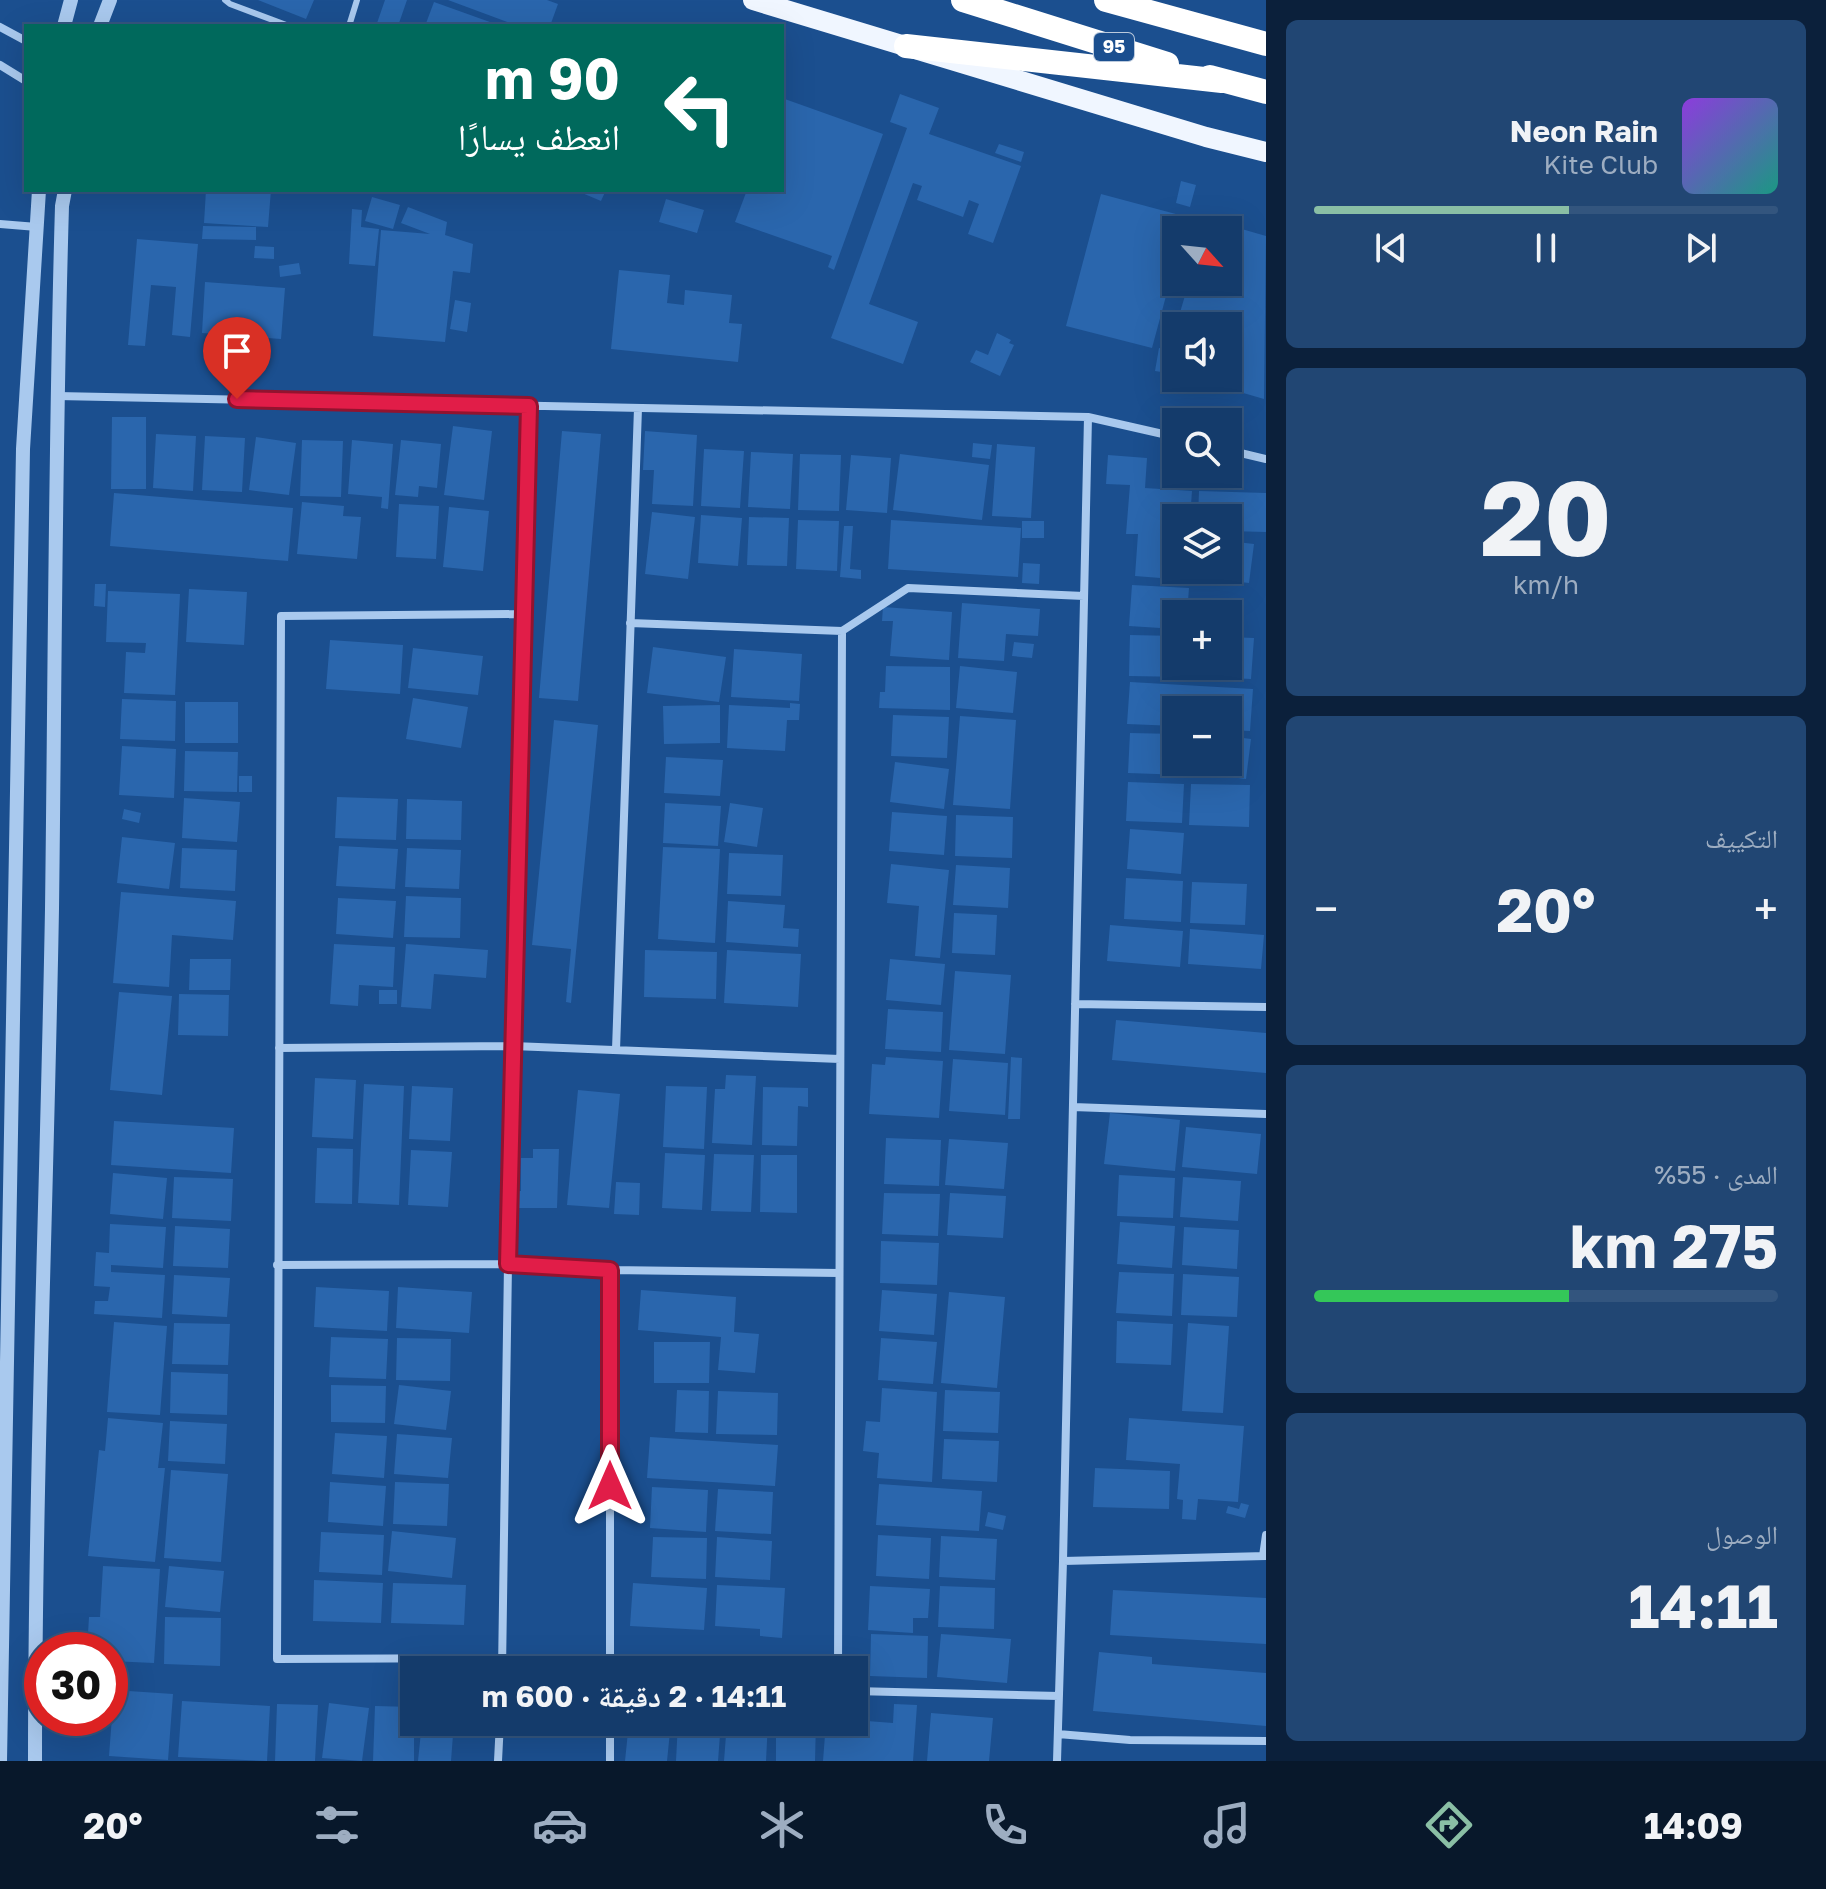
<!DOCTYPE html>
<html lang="ar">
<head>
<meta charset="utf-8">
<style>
  :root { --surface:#143b6b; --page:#214673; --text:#f1f3f6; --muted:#9dadc1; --line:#33557e; --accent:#8abfa5 }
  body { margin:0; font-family:"Golos Text","Noto Naskh Arabic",sans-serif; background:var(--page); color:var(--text); direction:rtl; height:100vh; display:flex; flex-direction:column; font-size:30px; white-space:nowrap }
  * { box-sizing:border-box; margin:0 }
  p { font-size:26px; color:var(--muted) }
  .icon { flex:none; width:44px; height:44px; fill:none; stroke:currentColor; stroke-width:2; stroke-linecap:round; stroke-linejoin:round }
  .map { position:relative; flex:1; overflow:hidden; direction:ltr }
  .drawer { display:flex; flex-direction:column; gap:20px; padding:20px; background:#0b203b; width:560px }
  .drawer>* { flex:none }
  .hud { position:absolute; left:24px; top:24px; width:760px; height:168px; border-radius:0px; box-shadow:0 8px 32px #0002,0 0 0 2px var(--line); direction:rtl; background:#00695c; color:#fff; overflow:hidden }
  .needle { width:52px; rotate:117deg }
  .buttons { position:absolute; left:1162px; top:216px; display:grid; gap:16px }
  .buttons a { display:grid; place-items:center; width:80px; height:80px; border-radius:0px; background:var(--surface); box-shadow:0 8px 32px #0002,0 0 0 2px var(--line); font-size:40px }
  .speed { position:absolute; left:24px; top:1632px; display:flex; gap:16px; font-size:40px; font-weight:700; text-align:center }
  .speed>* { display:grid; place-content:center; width:104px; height:104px; border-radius:50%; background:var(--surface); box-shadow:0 8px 32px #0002,0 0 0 2px var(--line); line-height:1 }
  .speed .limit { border:12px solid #d22; background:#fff; color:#111 }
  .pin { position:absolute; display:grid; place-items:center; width:68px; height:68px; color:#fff; margin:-82px -34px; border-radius:50% 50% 50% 0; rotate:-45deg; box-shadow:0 0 8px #0007 }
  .pin .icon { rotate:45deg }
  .me { position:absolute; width:88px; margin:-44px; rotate:0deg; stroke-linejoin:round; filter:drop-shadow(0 0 6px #0008) }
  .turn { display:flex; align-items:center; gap:28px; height:168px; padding:0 32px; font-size:36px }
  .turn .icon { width:104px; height:104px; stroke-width:2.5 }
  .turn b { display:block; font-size:56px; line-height:68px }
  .big { font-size:60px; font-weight:700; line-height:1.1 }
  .drawer .widget { flex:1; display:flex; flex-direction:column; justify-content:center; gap:12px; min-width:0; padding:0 28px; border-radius:12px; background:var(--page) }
  .drawer .dial { align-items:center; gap:0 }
  .dial b { font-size:104px; line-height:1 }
  .song { display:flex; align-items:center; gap:24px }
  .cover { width:96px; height:96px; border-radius:12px; background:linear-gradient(135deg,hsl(270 70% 55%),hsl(170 70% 35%)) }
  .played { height:8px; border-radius:4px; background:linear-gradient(90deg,var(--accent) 55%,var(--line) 55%) }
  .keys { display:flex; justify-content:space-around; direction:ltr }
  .heat { display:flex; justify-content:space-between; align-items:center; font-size:44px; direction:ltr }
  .charge { height:12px; border-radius:6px; background:linear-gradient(90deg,#34c759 55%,var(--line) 0) }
  .trip { position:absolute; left:400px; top:1656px; width:468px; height:80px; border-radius:0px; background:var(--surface); box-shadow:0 8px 32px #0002,0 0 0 2px var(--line); font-weight:700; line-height:80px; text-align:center; direction:rtl }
  .dock { display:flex; height:128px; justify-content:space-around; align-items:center; background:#08182b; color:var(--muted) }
  .dock .icon { width:56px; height:56px }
  .dock .on { color:var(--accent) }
  .dock b { font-size:36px; color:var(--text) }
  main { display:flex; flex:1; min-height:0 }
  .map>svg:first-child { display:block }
  .building { fill:#2a66ad }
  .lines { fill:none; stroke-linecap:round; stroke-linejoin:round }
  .service { stroke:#a9c9ee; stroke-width:6 }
  .minor { stroke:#a9c9ee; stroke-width:8 }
  .tertiary { stroke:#a9c9ee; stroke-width:14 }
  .primary { stroke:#f0f6ff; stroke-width:20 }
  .motorway { stroke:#fff; stroke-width:24 }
  .route-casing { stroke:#92132f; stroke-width:20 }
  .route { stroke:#e11d48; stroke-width:14 }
  .labels { text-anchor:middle; stroke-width:8; stroke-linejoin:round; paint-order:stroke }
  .shield { fill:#1b4f8f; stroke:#bbcadd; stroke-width:2 }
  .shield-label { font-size:18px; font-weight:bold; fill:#fff }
</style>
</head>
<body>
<main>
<section class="drawer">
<div class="widget">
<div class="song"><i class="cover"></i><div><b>Neon Rain</b><p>Kite Club</p></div></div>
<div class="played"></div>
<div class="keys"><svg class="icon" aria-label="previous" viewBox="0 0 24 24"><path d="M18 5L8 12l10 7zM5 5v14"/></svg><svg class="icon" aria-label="pause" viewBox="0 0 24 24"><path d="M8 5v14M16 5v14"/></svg><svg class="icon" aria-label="next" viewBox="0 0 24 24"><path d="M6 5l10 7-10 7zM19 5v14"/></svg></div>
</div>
<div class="widget dial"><b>20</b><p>km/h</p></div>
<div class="widget"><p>التكييف</p>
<div class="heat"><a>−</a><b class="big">20°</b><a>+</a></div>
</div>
<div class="widget"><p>المدى · 55%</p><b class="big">275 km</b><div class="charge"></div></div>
<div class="widget"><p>الوصول</p><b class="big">14:11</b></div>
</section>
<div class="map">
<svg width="1266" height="1761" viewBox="0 0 1266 1761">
  <rect width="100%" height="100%" fill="#1b4f8f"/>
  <path class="building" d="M258 0H314L306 19Z
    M385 0H407L398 26H376Z
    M448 0H547L558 4 550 26H518Z
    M434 2 501 26H425Z
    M900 94 939 108 929 134 1021 166 993 243 968 234 979 204 969 200 963 217 917 200 922 186 913 183 869 304 918 322 903 364 831 338 907 128 890 122Z
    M782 98 883 134 834 270 828 267 832 256 735 222 747 190H782Z
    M999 144 1024 152 1021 162 995 153Z
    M1181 181 1196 185 1190 207 1176 203Z
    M206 190H271L268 227 204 223Z
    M575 190H606L601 201Z
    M1101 194 1187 217 1184 230H1176V259L1152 348 1066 326Z
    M372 197 400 205 393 229 365 221Z
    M666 199 704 210 697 233 659 222Z
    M408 207 447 222 445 235 473 244 470 273 453 271 445 342 373 336 381 230 430 234 401 223Z
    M352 209 362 210 361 227 379 229 375 266 349 264Z
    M1207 219 1266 236 1264 399 1226 388 1232 365 1228 364V326H1176L1189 282H1228V230H1204Z
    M203 226 256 227V240L202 239Z
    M137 239 198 244 190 337 172 335 176 287 151 285 145 346 128 345Z
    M255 246 274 247V259L254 258Z
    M299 263 301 274 280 277 279 266Z
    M619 270 670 275 667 303 684 305 685 290 732 295 729 323 742 324 738 362 611 349Z
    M205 282 285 288 281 339 202 333Z
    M455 300 471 303 467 332 450 329Z
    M997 333 1011 340 1009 343 1014 345 1000 376 970 362 976 350 988 355Z
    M1159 348 1176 351 1174 374 1155 371Z
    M112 417H146V489H111Z
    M453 426 492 431 484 500 444 495Z
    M562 431 601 434 578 701 539 698Z
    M645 431 697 435 693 506 652 504 654 470H643Z
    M156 434 196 436 193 491 153 488Z
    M205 436 245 438 242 492 202 490Z
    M256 437 296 443 289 495 249 490Z
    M302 440 343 441 341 497 300 496Z
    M352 440 393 444 388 509 381 508 382 497 348 494Z
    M401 440 441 444 437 488 419 486 418 497 395 495Z
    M973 443 992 445 990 459 972 457Z
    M997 444 1035 447 1031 518 992 516Z
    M704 449 744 451 740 508 701 506Z
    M751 452 793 454 790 509 748 507Z
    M800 454 841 455 839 511 798 510Z
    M900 454 989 465 982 520 893 510Z
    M851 455 891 458 887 513 846 510Z
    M1108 455 1147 458 1145 488 1192 491 1190 518H1176V570H1186V580L1135 576 1138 534H1126L1130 485 1106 484Z
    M1199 491 1266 493V532L1228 531V518H1198Z
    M114 493 293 508 288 561 110 546Z
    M302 502 344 506 343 516 361 517 357 559 297 554Z
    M399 504 439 506 436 559 396 557Z
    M449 507 489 511 483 571 443 567Z
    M652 512 695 517 688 579 645 574Z
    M701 515 742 518 738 566 698 563Z
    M749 517 789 518 787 566 747 565Z
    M798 520 839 521 837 571 796 569Z
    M891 520 1021 528 1018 577 888 569Z
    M1022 521H1044V538H1022Z
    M844 526H853L850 569 861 570V579L840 577Z
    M1228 541 1254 544 1249 583 1196 577V570H1228Z
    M1023 563 1040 564 1039 584 1022 583Z
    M95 584H106L105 607 94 606Z
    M1132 585 1189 588 1187 614H1176V629L1129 626Z
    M189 589 247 592 244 645 186 642Z
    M108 591 180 594 175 695 124 693 126 652 145 653 146 643 106 642Z
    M962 603 1040 609 1038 636 1006 634 1004 661 958 658Z
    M883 607 952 612 949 660 890 656 893 621H882Z
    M1130 635 1176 636V666H1186V677L1129 676Z
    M1228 637 1254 638 1251 679 1195 676 1196 666H1228Z
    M330 640 403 645 400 694 326 689Z
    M1014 642 1034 644 1032 658 1012 656Z
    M653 647 726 657 719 702 647 693Z
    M413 648 483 656 478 695 408 688Z
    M734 649 802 654 799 701 731 697Z
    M886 666 950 667V710L879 708 880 692H885Z
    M960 666 1017 672 1013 713 956 708Z
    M1130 682 1253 689 1250 731 1228 730V710H1176V726L1127 724Z
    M413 698 468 707 461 748 406 739Z
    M122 699 176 701 175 741 120 739Z
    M185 702H238V743H185Z
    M790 703 800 704 799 720H787L785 751 727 748 729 705 790 708Z
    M720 705V743L664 744 663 706Z
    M893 715 949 717 947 758 891 756Z
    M960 716 1016 720 1010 809 953 805Z
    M554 720 598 725 571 1003 566 1002 571 949 532 945Z
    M1130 733 1176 734V762H1184V775L1128 773Z
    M1228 736 1251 739 1246 779 1192 772 1194 762H1228Z
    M122 746 176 749 174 798 119 795Z
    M185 751 238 752 237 792 184 791Z
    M666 757 723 760 720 796 664 793Z
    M895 762 949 769 944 809 890 802Z
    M239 776H252V792H239Z
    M1128 782 1184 784 1182 823 1126 821Z
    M1191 784 1250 785 1249 827 1189 825Z
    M337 797 398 799 396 840 335 838Z
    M184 798 240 802 237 842 182 838Z
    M407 799 462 801 461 840 406 839Z
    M665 803 721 806 718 846 663 843Z
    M730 803 763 808 757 847 724 842Z
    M124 809 141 813 139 823 122 819Z
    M892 812 947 816 944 855 889 851Z
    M956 815 1013 817 1012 858 955 856Z
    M1130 829 1184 833 1181 874 1127 869Z
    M122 837 175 843 169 889 117 883Z
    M339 846 398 849 395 889 336 886Z
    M663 847 720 849 715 943 658 939Z
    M182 848 237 850 235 891 180 888Z
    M407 848 461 850 459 889 405 887Z
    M729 853 783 855 781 896 727 894Z
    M891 864 949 870 940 958 915 956 919 906 887 903Z
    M956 865 1010 868 1008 908 953 905Z
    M1126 878 1183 881 1181 922 1124 919Z
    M1192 882 1247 884 1245 925 1190 923Z
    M121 892 236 901 233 940 172 935 169 987 113 983Z
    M406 896 461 898 460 938 404 937Z
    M338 898 396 901 393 938 336 934Z
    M728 901 785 905 783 928 799 929 798 947 726 942Z
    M954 913 997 915 995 955 952 953Z
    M1110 925 1183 931 1180 967 1107 961Z
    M1190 929 1264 935 1261 969 1188 964Z
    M334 944 395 947 393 987 359 985 358 1006 330 1004Z
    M406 944 488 950 486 978 434 974 431 1009 401 1007Z
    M645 950 717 952 716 999 644 997Z
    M727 950 801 954 798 1007 724 1003Z
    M190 959H231L230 990H189Z
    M890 959 945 964 941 1005 886 1000Z
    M955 971 1011 975 1005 1054 949 1050Z
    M379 990H397V1004H379Z
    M119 992 172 996 162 1095 110 1090Z
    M179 994 229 995 228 1036 178 1035Z
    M888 1009 943 1012 941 1052 885 1049Z
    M1116 1020 1266 1033V1073L1112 1060Z
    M886 1057 943 1061 939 1118 869 1114 872 1064 885 1065Z
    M1011 1057 1022 1058 1020 1119H1008Z
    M953 1059 1008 1063 1005 1115 949 1111Z
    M726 1075 756 1076 752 1145 712 1143 715 1089H725Z
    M315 1078 356 1080 353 1139 312 1137Z
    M364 1084 404 1086 399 1205 358 1203Z
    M412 1086 453 1088 450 1141 409 1139Z
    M666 1086 707 1087 704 1149 663 1147Z
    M763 1087 808 1088V1107L798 1106 797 1146 762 1145Z
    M578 1090 620 1094 609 1208 567 1205Z
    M1110 1113 1180 1120 1175 1171 1104 1164Z
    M114 1121 234 1128 231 1173 111 1165Z
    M1186 1127 1261 1134 1257 1174 1182 1167Z
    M886 1138 941 1140 939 1186 884 1184Z
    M949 1139 1008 1143 1004 1189 945 1185Z
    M317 1148 353 1149 352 1204 315 1203Z
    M533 1149H559L557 1208H517V1191H521V1158H533Z
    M411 1150 452 1152 448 1207 408 1205Z
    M665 1153 705 1155 702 1210 662 1208Z
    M714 1154 754 1155 751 1212 711 1211Z
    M761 1155H797V1213L760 1212Z
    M113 1173 167 1178 163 1219 110 1214Z
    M1119 1175 1175 1178 1173 1218 1117 1216Z
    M174 1177 233 1179 231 1221 172 1218Z
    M1183 1177 1241 1181 1238 1221 1180 1217Z
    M616 1182 640 1183 639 1215 614 1214Z
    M884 1193 940 1194 938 1236 882 1234Z
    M950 1193 1006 1196 1003 1238 947 1235Z
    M1120 1222 1175 1226 1172 1268 1117 1264Z
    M110 1224 166 1227 163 1268 111 1265V1272L165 1275 162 1318 94 1314 95 1301H108L110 1287 94 1286 96 1252 109 1253Z
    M175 1226 230 1229 228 1268 173 1266Z
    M1184 1227 1239 1230 1237 1269 1182 1265Z
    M881 1241 939 1243 937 1285 880 1283Z
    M1119 1272 1174 1274 1172 1316 1116 1313Z
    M1183 1274 1239 1277 1237 1317 1181 1315Z
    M174 1275 230 1278 227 1317 172 1314Z
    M316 1287 389 1291 387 1331 314 1327Z
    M398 1287 472 1292 469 1333 396 1328Z
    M641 1290 736 1297 734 1332 759 1334 755 1373 718 1370 721 1337 638 1330Z
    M882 1290 937 1294 934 1335 879 1331Z
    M949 1292 1005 1297 997 1388 941 1383Z
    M1117 1321 1173 1324 1171 1365 1116 1363Z
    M114 1322 167 1326 160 1415 107 1412Z
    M174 1323 230 1324 228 1365 172 1364Z
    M1188 1323 1229 1326 1223 1413 1182 1411Z
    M331 1337 388 1339 386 1379 329 1377Z
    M397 1338 451 1339 450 1381 396 1380Z
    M881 1338 937 1342 933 1384 878 1380Z
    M654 1342H710L709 1383H654Z
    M171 1372 228 1374 227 1415 170 1413Z
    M331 1385 386 1386 385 1423 331 1422Z
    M399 1385 451 1391 446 1430 394 1424Z
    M882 1388 937 1392 932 1482 877 1478 879 1453 863 1451 866 1421 880 1422Z
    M677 1390 709 1391 708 1433 675 1432Z
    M945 1390 1000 1392 998 1433 943 1431Z
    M718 1391 778 1393 777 1435 716 1434Z
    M108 1418 163 1423 158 1468H165L155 1562 88 1556 99 1450 105 1451Z
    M1129 1418 1244 1426 1238 1502 1198 1499 1196 1520 1182 1519 1183 1500 1177 1499 1180 1464 1126 1460Z
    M170 1421 227 1424 225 1464 168 1461Z
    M335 1433 387 1436 384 1478 332 1474Z
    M397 1434 452 1438 448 1478 394 1474Z
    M650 1437 778 1445 775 1486 647 1478Z
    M944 1439 999 1441 997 1482 942 1479Z
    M1095 1468 1170 1471 1169 1509 1093 1507Z
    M171 1470 228 1474 221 1562 164 1558Z
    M330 1482 386 1486 383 1526 328 1522Z
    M395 1482 449 1484 447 1526 393 1524Z
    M879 1484 982 1491 979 1531 876 1525Z
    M652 1487 708 1490 706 1532 650 1528Z
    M718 1489 773 1492 771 1534 715 1531Z
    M1241 1503 1249 1505 1245 1518 1226 1513 1228 1506 1239 1509Z
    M988 1512 1006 1516 1003 1530 985 1526Z
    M392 1531 456 1538 452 1578 388 1571Z
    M321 1532 384 1535 382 1575 319 1572Z
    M878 1535 931 1538 929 1579 876 1576Z
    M941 1536 997 1539 995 1580 939 1577Z
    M653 1537 707 1538 706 1579 651 1577Z
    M717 1537 772 1541 770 1580 715 1577Z
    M103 1566 160 1569 154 1663 110 1661V1650H87L89 1617H100Z
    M169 1566 224 1571 220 1612 165 1607Z
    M314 1580 383 1583 381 1623 313 1621Z
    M393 1583 466 1585 464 1625 391 1623Z
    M633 1583 707 1588 704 1630 630 1626Z
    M717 1585 785 1588 782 1638 760 1636V1629L715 1626Z
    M870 1586 930 1589 928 1618H913V1633L868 1630Z
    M940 1586 995 1588 994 1629 938 1627Z
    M1113 1590 1266 1598V1644L1110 1635Z
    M165 1617 221 1618 220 1666 164 1664Z
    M871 1634 928 1636 927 1678 870 1676Z
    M941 1634 1011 1639 1007 1683 937 1677Z
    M1099 1652 1152 1657V1664L1266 1673V1726L1093 1711Z
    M114 1690 173 1694 168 1760 109 1756Z
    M182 1701 270 1706 267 1761 178 1757Z
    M329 1703 369 1708 362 1761 322 1758Z
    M277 1704 318 1705 315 1761H275Z
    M894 1704 917 1705 913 1761H823L826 1722 854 1720 893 1723Z
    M375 1706 414 1707V1761H373Z
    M931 1713 993 1718 989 1761H927Z
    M422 1722H454L451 1761H418Z
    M629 1722H671L667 1761H625Z
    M678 1722H721L718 1761H676Z
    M727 1722H768L766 1761H724Z
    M776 1722H816L815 1761H776Z"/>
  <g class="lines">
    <path class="service" d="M225 0 230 4 289 26
      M349 26 357 0"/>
    <path class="minor" d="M0 27 26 41
      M0 65 26 81
      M0 224 37 227
      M57 396 1088 417 1176 437
      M1228 450 1266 459
      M630 623 842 631 838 1670
      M842 631 908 588 1084 596
      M1075 1004 1266 1007
      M279 1048 513 1046 840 1059
      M616 1050 638 408
      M1073 1107 1266 1114
      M277 1265 508 1264 610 1270V1670
      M610 1270 839 1273
      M1263 1556 1266 1535
      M1063 1561 1088 417
      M503 1658 277 1659 281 616 524 614
      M502 1670 508 1264 529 406
      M854 1691 1059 1696
      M610 1722V1761
      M1058 1734 1130 1740 1266 1741
      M498 1761 500 1722
      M1057 1761 1063 1561 1266 1556"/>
    <path class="tertiary" d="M64 26 71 0
      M100 26 110 0
      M0 1761 23 449 39 190
      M35 1761C35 1477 47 1193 52 909 55 675 55 441 62 206L65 190"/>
    <path class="primary" d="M753 0 1206 137 1266 152"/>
    <path class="motorway" d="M963 0 1167 64
      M1106 0 1266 44
      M906 46 1222 81
      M1210 77 1266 92"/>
  </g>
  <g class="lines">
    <defs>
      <path id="route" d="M237 399 529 406 508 1264 610 1270V1486"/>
    </defs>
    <use href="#route" class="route-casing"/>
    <use href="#route" class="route"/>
  </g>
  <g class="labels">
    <rect class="shield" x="1094" y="33" width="40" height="28" rx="6"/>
    <g class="shield-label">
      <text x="1114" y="53">95</text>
    </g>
  </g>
</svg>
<div class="buttons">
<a><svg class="needle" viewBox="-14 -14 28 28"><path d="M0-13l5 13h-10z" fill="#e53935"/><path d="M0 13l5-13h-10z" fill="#9dadc1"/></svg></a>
<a><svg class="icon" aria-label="sound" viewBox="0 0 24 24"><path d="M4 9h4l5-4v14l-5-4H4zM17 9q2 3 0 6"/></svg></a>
<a><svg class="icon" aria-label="search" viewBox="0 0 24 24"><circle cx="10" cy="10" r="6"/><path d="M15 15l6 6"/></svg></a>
<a><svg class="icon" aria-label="layers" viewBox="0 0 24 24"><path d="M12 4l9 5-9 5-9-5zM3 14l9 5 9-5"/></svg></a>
<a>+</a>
<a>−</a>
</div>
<div class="speed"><div class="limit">30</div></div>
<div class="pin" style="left:237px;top:399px;background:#d93025"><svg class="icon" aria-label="arrive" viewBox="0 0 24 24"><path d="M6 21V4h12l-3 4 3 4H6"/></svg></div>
<svg class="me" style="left:610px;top:1486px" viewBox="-20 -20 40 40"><path d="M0-17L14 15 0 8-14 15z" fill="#e11d48" stroke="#fff" stroke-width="4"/></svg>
<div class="trip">14:11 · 2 دقيقة · 600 m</div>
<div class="hud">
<div class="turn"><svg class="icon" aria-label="left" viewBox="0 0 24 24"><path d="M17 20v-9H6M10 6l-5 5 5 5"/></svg><div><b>90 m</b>انعطف يسارًا</div></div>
</div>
</div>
</main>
<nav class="dock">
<b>14:09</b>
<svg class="icon on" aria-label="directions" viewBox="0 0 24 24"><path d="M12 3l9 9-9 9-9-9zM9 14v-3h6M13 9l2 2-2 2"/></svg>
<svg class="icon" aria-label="music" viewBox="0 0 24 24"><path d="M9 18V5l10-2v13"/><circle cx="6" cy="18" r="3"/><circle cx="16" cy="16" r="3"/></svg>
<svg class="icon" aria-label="phone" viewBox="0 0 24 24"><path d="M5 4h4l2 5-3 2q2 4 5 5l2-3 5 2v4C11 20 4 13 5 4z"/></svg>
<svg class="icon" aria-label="climate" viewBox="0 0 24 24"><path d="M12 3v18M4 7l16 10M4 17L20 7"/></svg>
<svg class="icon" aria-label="car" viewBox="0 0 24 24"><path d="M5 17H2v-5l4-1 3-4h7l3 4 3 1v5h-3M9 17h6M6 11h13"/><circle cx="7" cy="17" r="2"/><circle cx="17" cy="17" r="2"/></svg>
<svg class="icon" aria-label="filters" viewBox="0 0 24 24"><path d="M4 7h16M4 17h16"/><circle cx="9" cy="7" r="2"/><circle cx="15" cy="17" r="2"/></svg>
<b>20°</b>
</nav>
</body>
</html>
